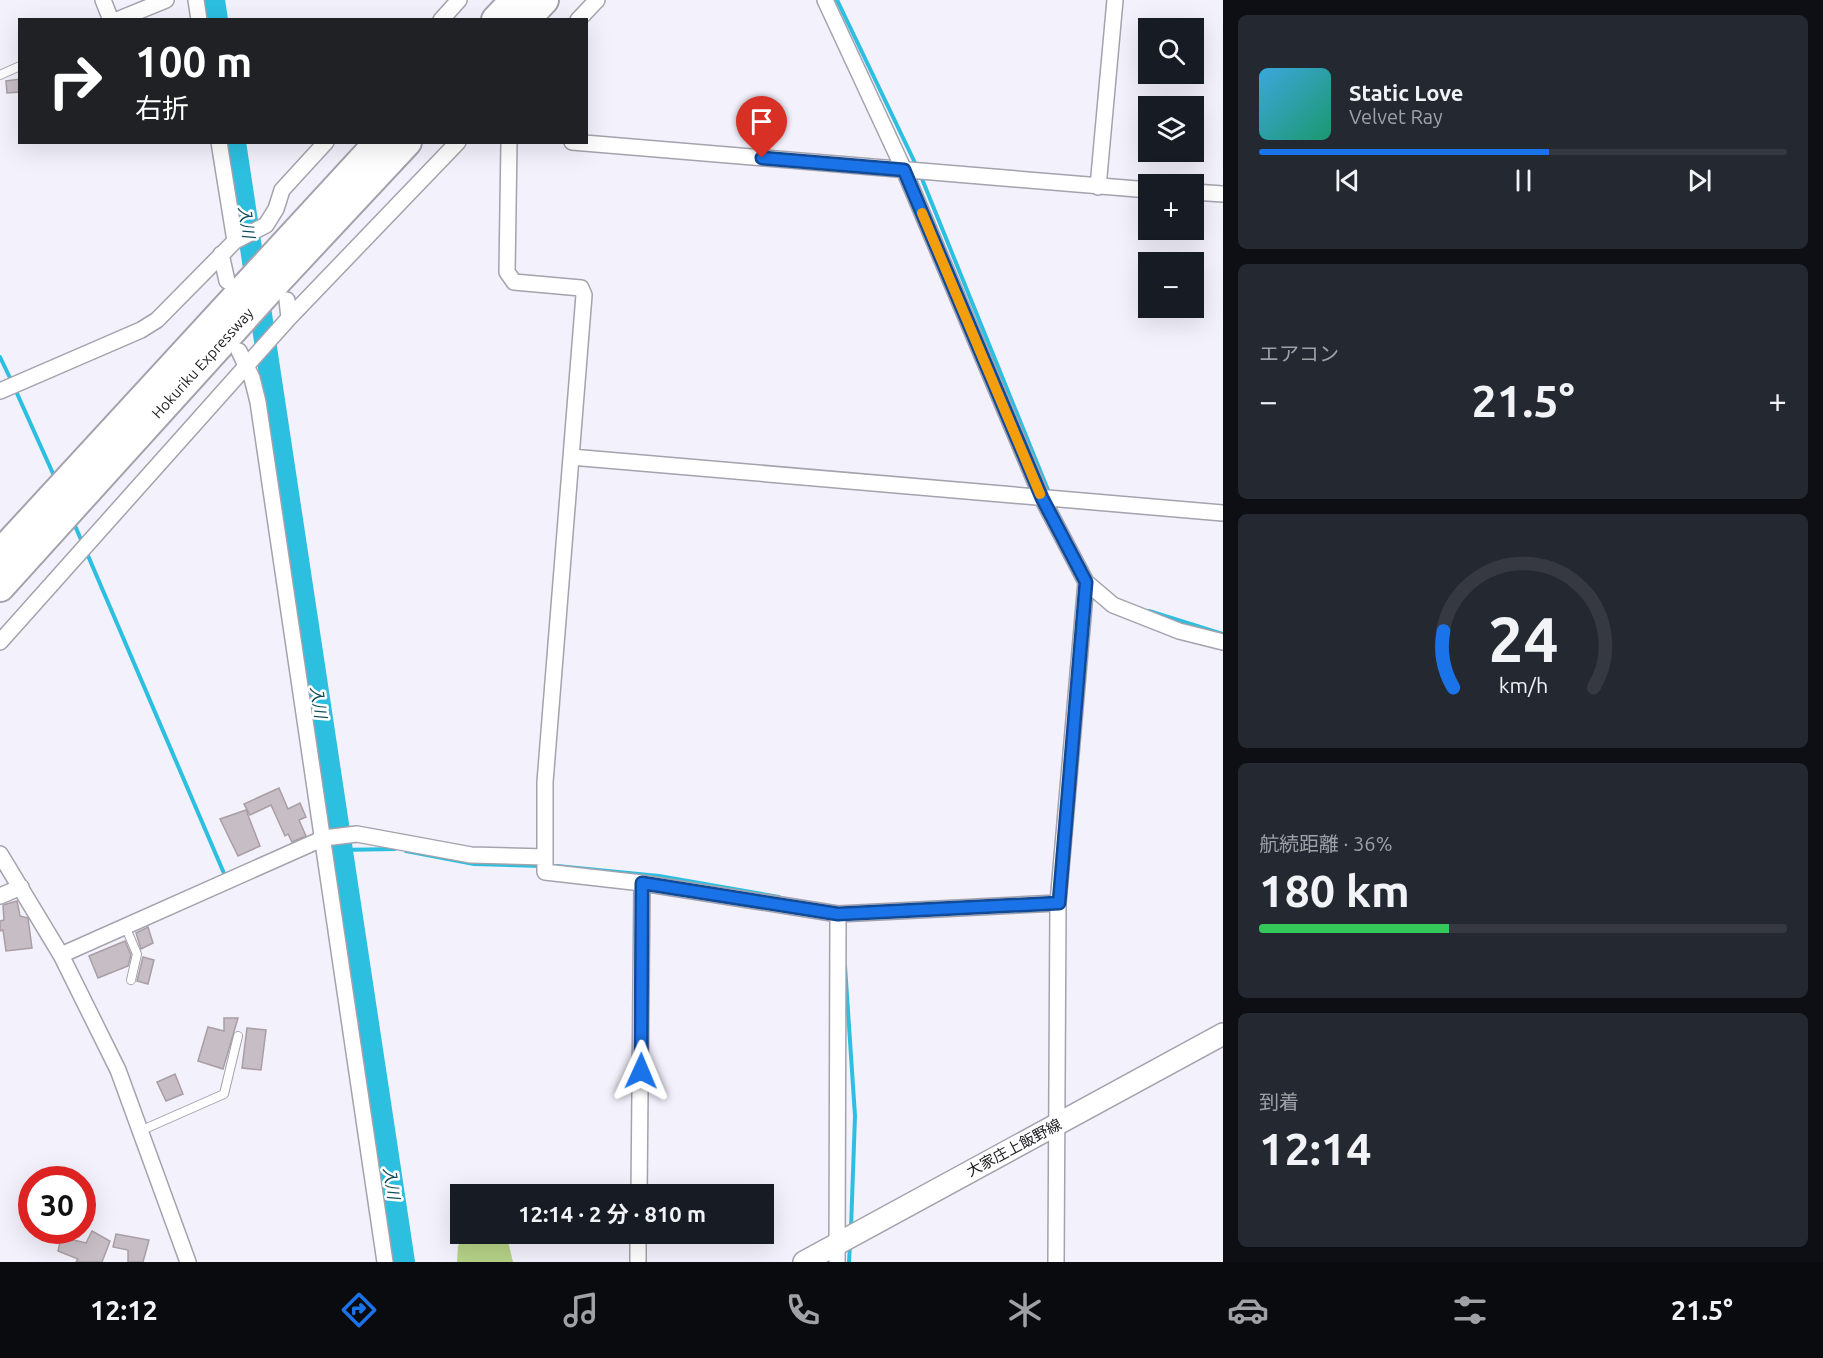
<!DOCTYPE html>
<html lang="ja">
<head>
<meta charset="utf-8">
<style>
  :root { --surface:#171b24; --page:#242831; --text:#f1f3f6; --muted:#9ea1a6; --line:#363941; --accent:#1a73e8 }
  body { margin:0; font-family:Ubuntu,"Noto Sans JP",sans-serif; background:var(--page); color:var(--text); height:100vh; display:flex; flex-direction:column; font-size:22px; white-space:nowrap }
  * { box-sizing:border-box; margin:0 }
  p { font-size:20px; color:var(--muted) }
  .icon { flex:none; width:33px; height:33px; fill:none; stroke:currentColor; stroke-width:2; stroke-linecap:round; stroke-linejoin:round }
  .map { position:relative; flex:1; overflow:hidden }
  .details { display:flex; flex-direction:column; gap:15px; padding:15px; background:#0d0f14; width:600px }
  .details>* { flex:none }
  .banner { position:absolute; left:18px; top:18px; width:570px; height:126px; border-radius:0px; box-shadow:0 6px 24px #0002; background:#202124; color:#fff; overflow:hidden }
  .buttons { position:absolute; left:1138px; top:18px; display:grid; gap:12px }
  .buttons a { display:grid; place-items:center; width:66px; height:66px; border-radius:0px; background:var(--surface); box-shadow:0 6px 24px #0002; font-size:30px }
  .speed { position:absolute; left:18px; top:1166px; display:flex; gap:12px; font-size:30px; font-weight:700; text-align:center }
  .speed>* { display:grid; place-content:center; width:78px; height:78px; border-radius:50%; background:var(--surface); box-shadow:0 6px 24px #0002; line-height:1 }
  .speed .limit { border:9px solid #d22; background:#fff; color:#111 }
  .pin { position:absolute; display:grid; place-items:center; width:51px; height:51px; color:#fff; margin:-62px -26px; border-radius:50% 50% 50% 0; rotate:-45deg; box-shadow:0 0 6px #0007 }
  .pin .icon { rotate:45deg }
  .me { position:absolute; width:66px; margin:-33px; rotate:1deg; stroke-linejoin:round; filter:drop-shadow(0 0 4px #0008) }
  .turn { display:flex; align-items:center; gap:21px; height:126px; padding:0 18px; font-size:27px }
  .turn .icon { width:78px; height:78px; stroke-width:2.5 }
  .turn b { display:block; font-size:42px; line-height:51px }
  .big { font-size:45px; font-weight:700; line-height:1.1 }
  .details .widget { flex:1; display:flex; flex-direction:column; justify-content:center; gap:9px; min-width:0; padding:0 21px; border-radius:9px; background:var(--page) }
  .details .dial { align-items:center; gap:0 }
  .dial svg { height:156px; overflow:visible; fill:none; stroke:var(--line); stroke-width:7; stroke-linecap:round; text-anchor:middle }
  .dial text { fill:var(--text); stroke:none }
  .song { display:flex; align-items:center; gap:18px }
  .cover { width:72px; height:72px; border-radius:9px; background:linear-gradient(135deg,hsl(200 70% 55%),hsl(160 70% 35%)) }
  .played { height:6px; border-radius:3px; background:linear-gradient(90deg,var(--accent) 55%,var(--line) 55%) }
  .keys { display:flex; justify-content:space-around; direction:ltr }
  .heat { display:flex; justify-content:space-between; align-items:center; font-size:33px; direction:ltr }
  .charge { height:9px; border-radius:4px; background:linear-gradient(90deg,#34c759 36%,var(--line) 0) }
  .trip { position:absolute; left:450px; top:1184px; width:324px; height:60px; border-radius:0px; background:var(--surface); box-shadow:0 6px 24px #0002; font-weight:700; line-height:60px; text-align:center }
  .tab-bar { display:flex; height:96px; justify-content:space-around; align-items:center; background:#090b0e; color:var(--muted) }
  .tab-bar .icon { width:42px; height:42px }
  .tab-bar .selected { color:var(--accent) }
  .tab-bar b { font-size:27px; color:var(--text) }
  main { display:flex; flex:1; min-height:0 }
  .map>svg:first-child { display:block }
  .green { fill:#b6d287 }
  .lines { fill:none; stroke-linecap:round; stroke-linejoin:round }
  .stream { stroke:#2cbfe0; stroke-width:4 }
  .river { stroke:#2cbfe0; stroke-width:22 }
  .building { fill:#c7bdc4; stroke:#a89ea4; stroke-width:1.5 }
  .lane-casing { stroke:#a4a2ac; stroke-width:10 }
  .street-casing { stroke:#a4a2ac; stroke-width:18 }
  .secondary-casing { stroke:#a4a2ac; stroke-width:24 }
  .highway-casing { stroke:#a4a2ac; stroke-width:32 }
  .lane { stroke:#fff; stroke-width:8 }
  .street { stroke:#fff; stroke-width:15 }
  .secondary { stroke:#fff; stroke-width:21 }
  .highway { stroke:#fff; stroke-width:28 }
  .route-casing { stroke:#114b97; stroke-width:15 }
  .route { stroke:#1a73e8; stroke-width:10 }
  .slow { stroke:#f59e0b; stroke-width:10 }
  .labels { text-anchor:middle; stroke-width:5; stroke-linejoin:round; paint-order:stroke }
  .street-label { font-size:15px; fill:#1b1a1e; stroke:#fff }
  .water-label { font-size:16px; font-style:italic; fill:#104b59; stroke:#fff }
</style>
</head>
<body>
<main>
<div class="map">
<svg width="1223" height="1262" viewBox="0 0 1223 1262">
  <rect width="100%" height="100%" fill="#f3f1fc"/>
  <path class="green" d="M466 1233H506L513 1262H457L458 1246Z"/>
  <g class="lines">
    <path class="stream" d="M837 0 917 167
      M920 174 1050 495
      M0 357 12 382
      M15 389 55 478
      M73 521 82 542
      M86 551 226 878
      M1149 611 1223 634
      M328 846 339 844
      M340 850 395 849
      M406 851 474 864 541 866
      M557 866 659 876 779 897
      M845 966 855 1116 851 1228
      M849 1262 850 1245"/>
    <path class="river" d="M214 0 217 20
      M235 142 404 1262"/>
  </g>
  <path class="building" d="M20 79V92L7 93 6 81Z
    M279 788 288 809 300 803 306 817 299 820 306 836 292 842 288 834 285 836 271 805 250 815 244 804Z
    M246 810 260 846 238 856 220 819Z
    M17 901 20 916 28 918 32 948 6 951 3 930 0 931V921L4 920 3 905Z
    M148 927 153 943 141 949 136 933Z
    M125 941 131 955 128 966 98 978 89 956Z
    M143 957 154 960 148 984 137 981Z
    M224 1018H238L223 1069 198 1061 208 1027 224 1031Z
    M247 1028 266 1030 261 1070 242 1068Z
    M175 1074 183 1094 166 1101 157 1082Z
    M92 1231 110 1241 102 1262H76L78 1259 58 1251 61 1237 86 1243Z
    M116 1234 149 1240 143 1262H128V1250L113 1247Z"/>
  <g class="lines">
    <defs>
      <path id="lane" d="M0 75 20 66
        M125 926 137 954 131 980
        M140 1131 224 1094 238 1036"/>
      <path id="street" d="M103 0 111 20
        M196 0 199 20
        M825 0 904 170 1042 498 1086 582 1113 605 1179 631 1223 642
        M117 20 166 0
        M441 20 459 0
        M578 20 597 0
        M509 142 507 272 514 282 581 288 584 295 545 782V872L642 883 838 914 837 1262
        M572 142 1149 190
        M1098 187 1115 0
        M1194 192 1223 194
        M235 241 266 225 276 209 282 190 326 142
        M221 254 227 281
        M287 300 289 318
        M239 351 252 378 258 402 385 1262
        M0 391 141 330 157 320 235 241 219 142
        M571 457 1223 513
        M0 642 289 318 458 142
        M0 854 61 955 118 1070 188 1262
        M0 896 21 887
        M1058 903 1086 582
        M838 914 1058 903 1056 1262
        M61 955 324 838 357 834 471 855 545 857
        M639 1194 642 883
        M638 1262V1233"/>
      <path id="secondary" d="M804 1262 1223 1034"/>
      <g id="highway">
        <path d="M496 20 515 0"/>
        <path d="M525 20 544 0"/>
        <path d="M0 554 379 142"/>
        <path id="s1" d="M0 587 278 280 407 142"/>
      </g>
    </defs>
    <use href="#lane" class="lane-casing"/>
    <use href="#street" class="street-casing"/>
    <use href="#secondary" class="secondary-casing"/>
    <use href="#highway" class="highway-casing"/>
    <use href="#lane" class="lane"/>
    <use href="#street" class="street"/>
    <use href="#secondary" class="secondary"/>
    <use href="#highway" class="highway"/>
  </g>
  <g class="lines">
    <defs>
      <path id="route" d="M641 1071 642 883 838 914 1059 903 1086 582 1042 498 904 170 762 158"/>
    </defs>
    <use href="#route" class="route-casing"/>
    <use href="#route" class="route"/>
    <path class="slow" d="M922 213 1040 494"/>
  </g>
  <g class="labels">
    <g class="street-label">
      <text dy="5" stroke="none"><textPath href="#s1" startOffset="302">Hokuriku Expressway</textPath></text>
      <text transform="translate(1014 1148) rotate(-28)" y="5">大家庄上飯野線</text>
    </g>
    <g class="water-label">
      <text transform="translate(247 222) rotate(81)" y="6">入川</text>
      <text transform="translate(319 702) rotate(81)" y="6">入川</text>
      <text transform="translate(392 1183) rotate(81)" y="6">入川</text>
    </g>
  </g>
</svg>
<div class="buttons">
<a><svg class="icon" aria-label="search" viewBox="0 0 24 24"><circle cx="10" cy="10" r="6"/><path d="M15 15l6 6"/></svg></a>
<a><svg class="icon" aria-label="layers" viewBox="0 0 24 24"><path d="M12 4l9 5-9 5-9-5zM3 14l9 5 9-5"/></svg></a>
<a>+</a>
<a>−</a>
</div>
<div class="speed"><div class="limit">30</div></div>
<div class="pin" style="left:762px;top:158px;background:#d93025"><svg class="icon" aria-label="arrive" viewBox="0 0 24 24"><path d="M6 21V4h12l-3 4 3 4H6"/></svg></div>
<svg class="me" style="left:641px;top:1071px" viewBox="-20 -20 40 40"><path d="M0-17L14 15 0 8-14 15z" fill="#1a73e8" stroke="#fff" stroke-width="4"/></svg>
<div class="trip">12:14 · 2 分 · 810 m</div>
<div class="banner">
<div class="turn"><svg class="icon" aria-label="right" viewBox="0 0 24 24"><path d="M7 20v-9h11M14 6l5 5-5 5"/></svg><div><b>100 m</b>右折</div></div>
</div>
</div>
<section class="details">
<div class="widget">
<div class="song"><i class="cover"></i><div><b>Static Love</b><p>Velvet Ray</p></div></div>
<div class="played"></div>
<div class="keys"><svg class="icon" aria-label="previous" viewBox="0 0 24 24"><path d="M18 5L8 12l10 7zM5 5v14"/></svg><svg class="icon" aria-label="pause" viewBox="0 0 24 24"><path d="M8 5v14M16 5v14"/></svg><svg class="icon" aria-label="next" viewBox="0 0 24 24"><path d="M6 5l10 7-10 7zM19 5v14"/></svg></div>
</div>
<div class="widget"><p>エアコン</p>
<div class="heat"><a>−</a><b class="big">21.5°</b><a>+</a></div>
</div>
<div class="widget dial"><svg viewBox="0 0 100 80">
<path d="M14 69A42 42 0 1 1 86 69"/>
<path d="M14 69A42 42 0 0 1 9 40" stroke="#1a73e8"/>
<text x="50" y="56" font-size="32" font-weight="700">24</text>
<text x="50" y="72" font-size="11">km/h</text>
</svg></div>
<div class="widget"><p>航続距離 · 36%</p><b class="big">180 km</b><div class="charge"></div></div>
<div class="widget"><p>到着</p><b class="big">12:14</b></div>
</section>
</main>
<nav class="tab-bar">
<b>12:12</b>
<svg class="icon selected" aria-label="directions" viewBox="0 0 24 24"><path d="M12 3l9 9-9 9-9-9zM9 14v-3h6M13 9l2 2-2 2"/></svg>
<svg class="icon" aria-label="music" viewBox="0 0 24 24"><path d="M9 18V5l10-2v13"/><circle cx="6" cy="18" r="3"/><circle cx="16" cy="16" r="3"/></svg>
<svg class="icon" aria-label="phone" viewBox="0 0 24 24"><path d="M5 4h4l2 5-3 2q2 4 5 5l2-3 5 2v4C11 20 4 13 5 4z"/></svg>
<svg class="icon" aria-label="climate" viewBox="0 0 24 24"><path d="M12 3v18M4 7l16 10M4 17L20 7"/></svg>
<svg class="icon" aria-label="car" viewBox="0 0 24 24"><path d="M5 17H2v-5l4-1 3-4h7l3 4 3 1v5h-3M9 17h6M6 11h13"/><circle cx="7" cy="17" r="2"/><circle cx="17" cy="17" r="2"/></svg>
<svg class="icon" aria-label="filters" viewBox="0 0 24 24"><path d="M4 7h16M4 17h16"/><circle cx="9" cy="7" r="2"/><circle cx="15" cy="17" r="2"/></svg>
<b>21.5°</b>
</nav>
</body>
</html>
